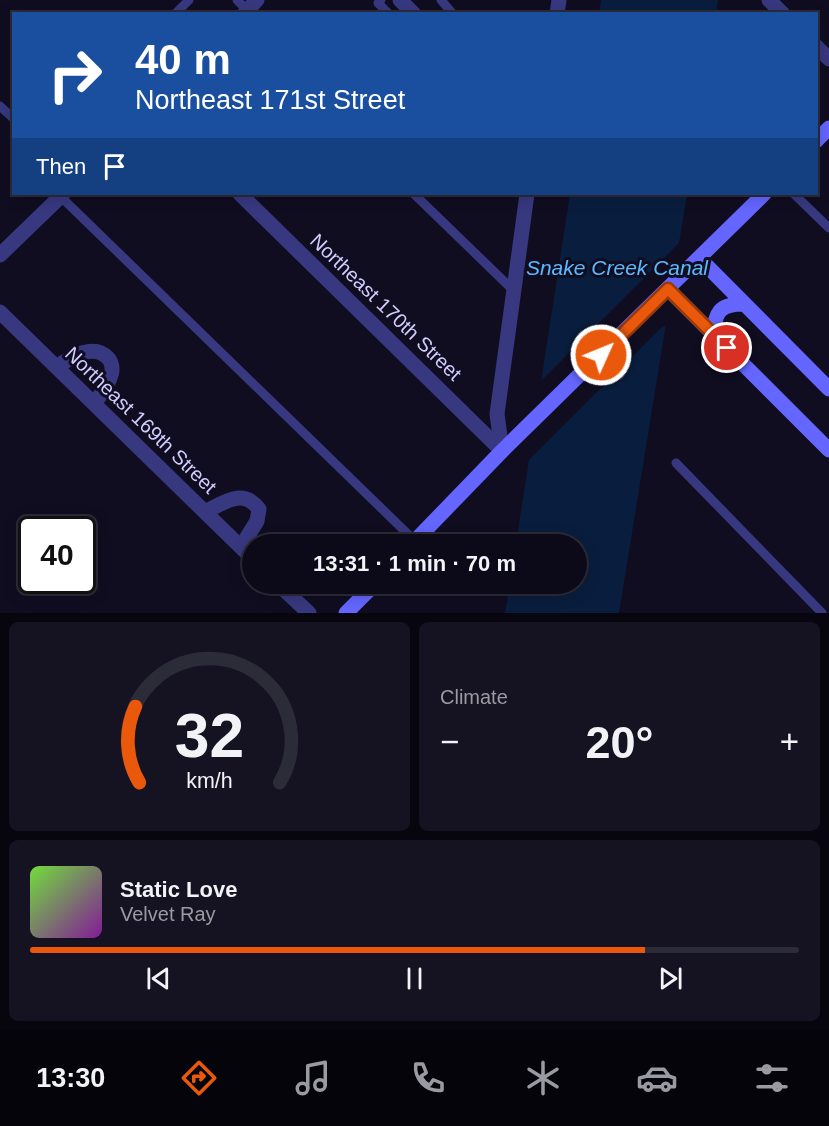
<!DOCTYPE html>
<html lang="en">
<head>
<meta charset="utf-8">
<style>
  :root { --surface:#0c0a19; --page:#151322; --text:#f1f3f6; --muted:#9a9aa2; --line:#2c2b38; --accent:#ea580c }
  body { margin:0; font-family:Arial,sans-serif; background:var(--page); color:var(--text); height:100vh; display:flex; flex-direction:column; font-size:22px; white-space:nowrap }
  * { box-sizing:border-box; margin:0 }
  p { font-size:20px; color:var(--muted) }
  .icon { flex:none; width:33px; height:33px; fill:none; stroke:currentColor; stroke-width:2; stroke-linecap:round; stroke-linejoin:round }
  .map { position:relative; height:613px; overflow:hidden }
  .details { display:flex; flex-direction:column; gap:9px; padding:9px; background:#07060e; flex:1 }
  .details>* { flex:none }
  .top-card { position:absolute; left:12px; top:12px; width:806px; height:183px; border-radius:0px; box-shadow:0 3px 15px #0003,0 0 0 2px var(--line); background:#1a4fa0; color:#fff; overflow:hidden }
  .speed { position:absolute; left:18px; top:516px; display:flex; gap:12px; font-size:30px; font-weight:700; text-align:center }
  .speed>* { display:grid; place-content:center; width:78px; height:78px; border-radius:50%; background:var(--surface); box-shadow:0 3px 15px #0003,0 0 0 2px var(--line); line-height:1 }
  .speed .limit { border:3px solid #111; border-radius:9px; background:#fff; color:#111 }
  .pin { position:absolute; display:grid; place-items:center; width:51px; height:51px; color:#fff; margin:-26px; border:3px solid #fff; border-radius:50%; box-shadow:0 2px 6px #0007 }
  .me { position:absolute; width:66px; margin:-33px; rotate:46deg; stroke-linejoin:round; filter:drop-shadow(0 0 4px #0008) }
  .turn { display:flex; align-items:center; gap:21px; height:126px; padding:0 24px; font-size:27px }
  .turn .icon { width:78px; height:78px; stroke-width:2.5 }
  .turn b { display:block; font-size:42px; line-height:51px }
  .then { display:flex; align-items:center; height:57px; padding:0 24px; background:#0003; gap:12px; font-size:22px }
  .big { font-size:45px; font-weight:600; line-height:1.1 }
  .details .card { flex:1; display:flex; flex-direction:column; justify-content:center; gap:9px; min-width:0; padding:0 21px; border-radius:9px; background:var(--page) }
  .details .dial { align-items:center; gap:0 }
  .dial svg { height:156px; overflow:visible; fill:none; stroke:var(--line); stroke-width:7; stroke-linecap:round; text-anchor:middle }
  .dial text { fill:var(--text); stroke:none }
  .song { display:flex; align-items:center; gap:18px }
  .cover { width:72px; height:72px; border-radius:9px; background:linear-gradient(135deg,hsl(100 70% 55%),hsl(290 70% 35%)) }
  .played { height:6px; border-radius:3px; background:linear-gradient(90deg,var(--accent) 80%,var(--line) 80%) }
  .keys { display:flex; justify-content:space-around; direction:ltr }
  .heat { display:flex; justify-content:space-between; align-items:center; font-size:33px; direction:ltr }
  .details .tiles { flex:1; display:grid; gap:9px; grid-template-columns:1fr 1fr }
  .card:last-child { grid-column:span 2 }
  .trip { position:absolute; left:242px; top:534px; width:345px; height:60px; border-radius:30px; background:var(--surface); box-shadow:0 3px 15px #0003,0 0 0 2px var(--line); font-weight:600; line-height:60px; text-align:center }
  .tab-bar { display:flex; height:96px; justify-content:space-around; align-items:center; background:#05040a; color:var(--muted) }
  .tab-bar .icon { width:42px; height:42px }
  .tab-bar .on { color:var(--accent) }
  .tab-bar b { font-size:27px; color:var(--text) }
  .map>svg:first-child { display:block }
  .water { fill:#091e3e }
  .pier { fill:#100d21 }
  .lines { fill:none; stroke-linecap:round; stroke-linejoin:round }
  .lane { stroke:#383880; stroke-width:9 }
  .street { stroke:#383880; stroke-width:15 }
  .secondary { stroke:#6466ff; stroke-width:15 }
  .route-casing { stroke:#983908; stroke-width:15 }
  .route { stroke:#ea580c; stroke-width:10 }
  .labels { text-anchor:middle; stroke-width:6; stroke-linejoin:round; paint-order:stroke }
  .street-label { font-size:20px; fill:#d1cdff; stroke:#100d21 }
  .water-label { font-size:21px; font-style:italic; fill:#5bb9ff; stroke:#100d21 }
</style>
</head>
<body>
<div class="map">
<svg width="829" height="613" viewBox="0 0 829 613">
  <rect width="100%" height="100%" fill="#100d21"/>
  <path class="water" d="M601 0H718L716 13H599Z
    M570 194H687L619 613H505L510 584H576V544H516Z"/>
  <path class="pier" d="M683 239 669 324 661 328 525 464 537 385Z"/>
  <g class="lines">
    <path class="lane" d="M237 0 247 10
      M381 0 378 3 389 14
      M441 0 453 14
      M175 14 189 0
      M0 106 14 119
      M414 194 514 291
      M794 194 829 228
      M60 196 415 541
      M676 463 822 613"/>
    <path class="street" d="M400 0 414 14
      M769 0 783 14
      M244 14 257 0
      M557 14 559 0
      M816 46 829 59
      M240 194 502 451
      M0 255 63 194
      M0 312 252 558
      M56 367C70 358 93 342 108 358 112 362 113 370 111 375 108 386 100 395 94 404
      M502 451 497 414 527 194
      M205 512C225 502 243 488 259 509L257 521 241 547
      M278 584 309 613"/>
    <path class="secondary" d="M816 141 829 128
      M699 258 829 389
      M668 289 829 450
      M713 335C715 313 719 304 743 304
      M412 544 502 451 764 194
      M346 613 375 584"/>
  </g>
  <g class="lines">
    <defs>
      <path id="route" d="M601 355 668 289 727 348"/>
    </defs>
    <use href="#route" class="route-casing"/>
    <use href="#route" class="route"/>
  </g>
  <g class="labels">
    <g class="street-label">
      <text transform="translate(386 307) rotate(44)" y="7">Northeast 170th Street</text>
      <text transform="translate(141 420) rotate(44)" y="7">Northeast 169th Street</text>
    </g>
    <g class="water-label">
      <text x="617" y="275">Snake Creek Canal</text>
    </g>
  </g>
</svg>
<div class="speed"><div class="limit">40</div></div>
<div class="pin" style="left:727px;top:348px;background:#d93025"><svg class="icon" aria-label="arrive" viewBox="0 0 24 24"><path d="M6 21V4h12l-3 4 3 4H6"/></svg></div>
<svg class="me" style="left:601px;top:355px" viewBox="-20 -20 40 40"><circle r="17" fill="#ea580c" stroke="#fff" stroke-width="3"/><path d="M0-11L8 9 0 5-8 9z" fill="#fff"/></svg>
<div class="trip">13:31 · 1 min · 70 m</div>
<div class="top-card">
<div class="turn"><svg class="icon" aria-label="right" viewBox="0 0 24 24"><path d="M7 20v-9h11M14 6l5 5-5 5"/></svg><div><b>40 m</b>Northeast 171st Street</div></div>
<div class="then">Then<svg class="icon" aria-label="arrive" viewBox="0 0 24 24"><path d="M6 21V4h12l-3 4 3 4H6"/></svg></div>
</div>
</div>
<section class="details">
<div class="tiles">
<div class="card dial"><svg viewBox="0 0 100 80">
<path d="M14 69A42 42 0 1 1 86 69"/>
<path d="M14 69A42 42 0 0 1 12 30" stroke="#ea580c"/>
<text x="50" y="56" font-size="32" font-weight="700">32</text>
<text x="50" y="72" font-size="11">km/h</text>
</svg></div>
<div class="card"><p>Climate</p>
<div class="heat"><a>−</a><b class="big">20°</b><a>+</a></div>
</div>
<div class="card">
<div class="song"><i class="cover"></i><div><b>Static Love</b><p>Velvet Ray</p></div></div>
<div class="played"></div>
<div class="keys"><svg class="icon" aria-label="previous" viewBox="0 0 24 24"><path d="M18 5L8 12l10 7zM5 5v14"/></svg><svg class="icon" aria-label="pause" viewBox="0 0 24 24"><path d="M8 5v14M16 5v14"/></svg><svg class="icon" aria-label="next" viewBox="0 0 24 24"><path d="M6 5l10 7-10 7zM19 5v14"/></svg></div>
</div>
</div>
</section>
<nav class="tab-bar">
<b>13:30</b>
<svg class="icon on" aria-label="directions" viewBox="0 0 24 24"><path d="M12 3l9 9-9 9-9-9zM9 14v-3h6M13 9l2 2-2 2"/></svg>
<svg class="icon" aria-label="music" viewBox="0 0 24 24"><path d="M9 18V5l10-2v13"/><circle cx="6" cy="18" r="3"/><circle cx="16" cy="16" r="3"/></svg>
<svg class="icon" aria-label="phone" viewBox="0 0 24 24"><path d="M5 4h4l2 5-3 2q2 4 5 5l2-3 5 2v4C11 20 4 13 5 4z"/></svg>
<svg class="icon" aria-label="climate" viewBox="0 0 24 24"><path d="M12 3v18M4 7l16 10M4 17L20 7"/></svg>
<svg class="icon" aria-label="car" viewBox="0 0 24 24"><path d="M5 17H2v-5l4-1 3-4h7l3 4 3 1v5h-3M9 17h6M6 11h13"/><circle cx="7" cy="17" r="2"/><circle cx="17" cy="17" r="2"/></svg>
<svg class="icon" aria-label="filters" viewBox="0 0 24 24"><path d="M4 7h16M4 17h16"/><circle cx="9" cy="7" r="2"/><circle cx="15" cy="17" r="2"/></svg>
</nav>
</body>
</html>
